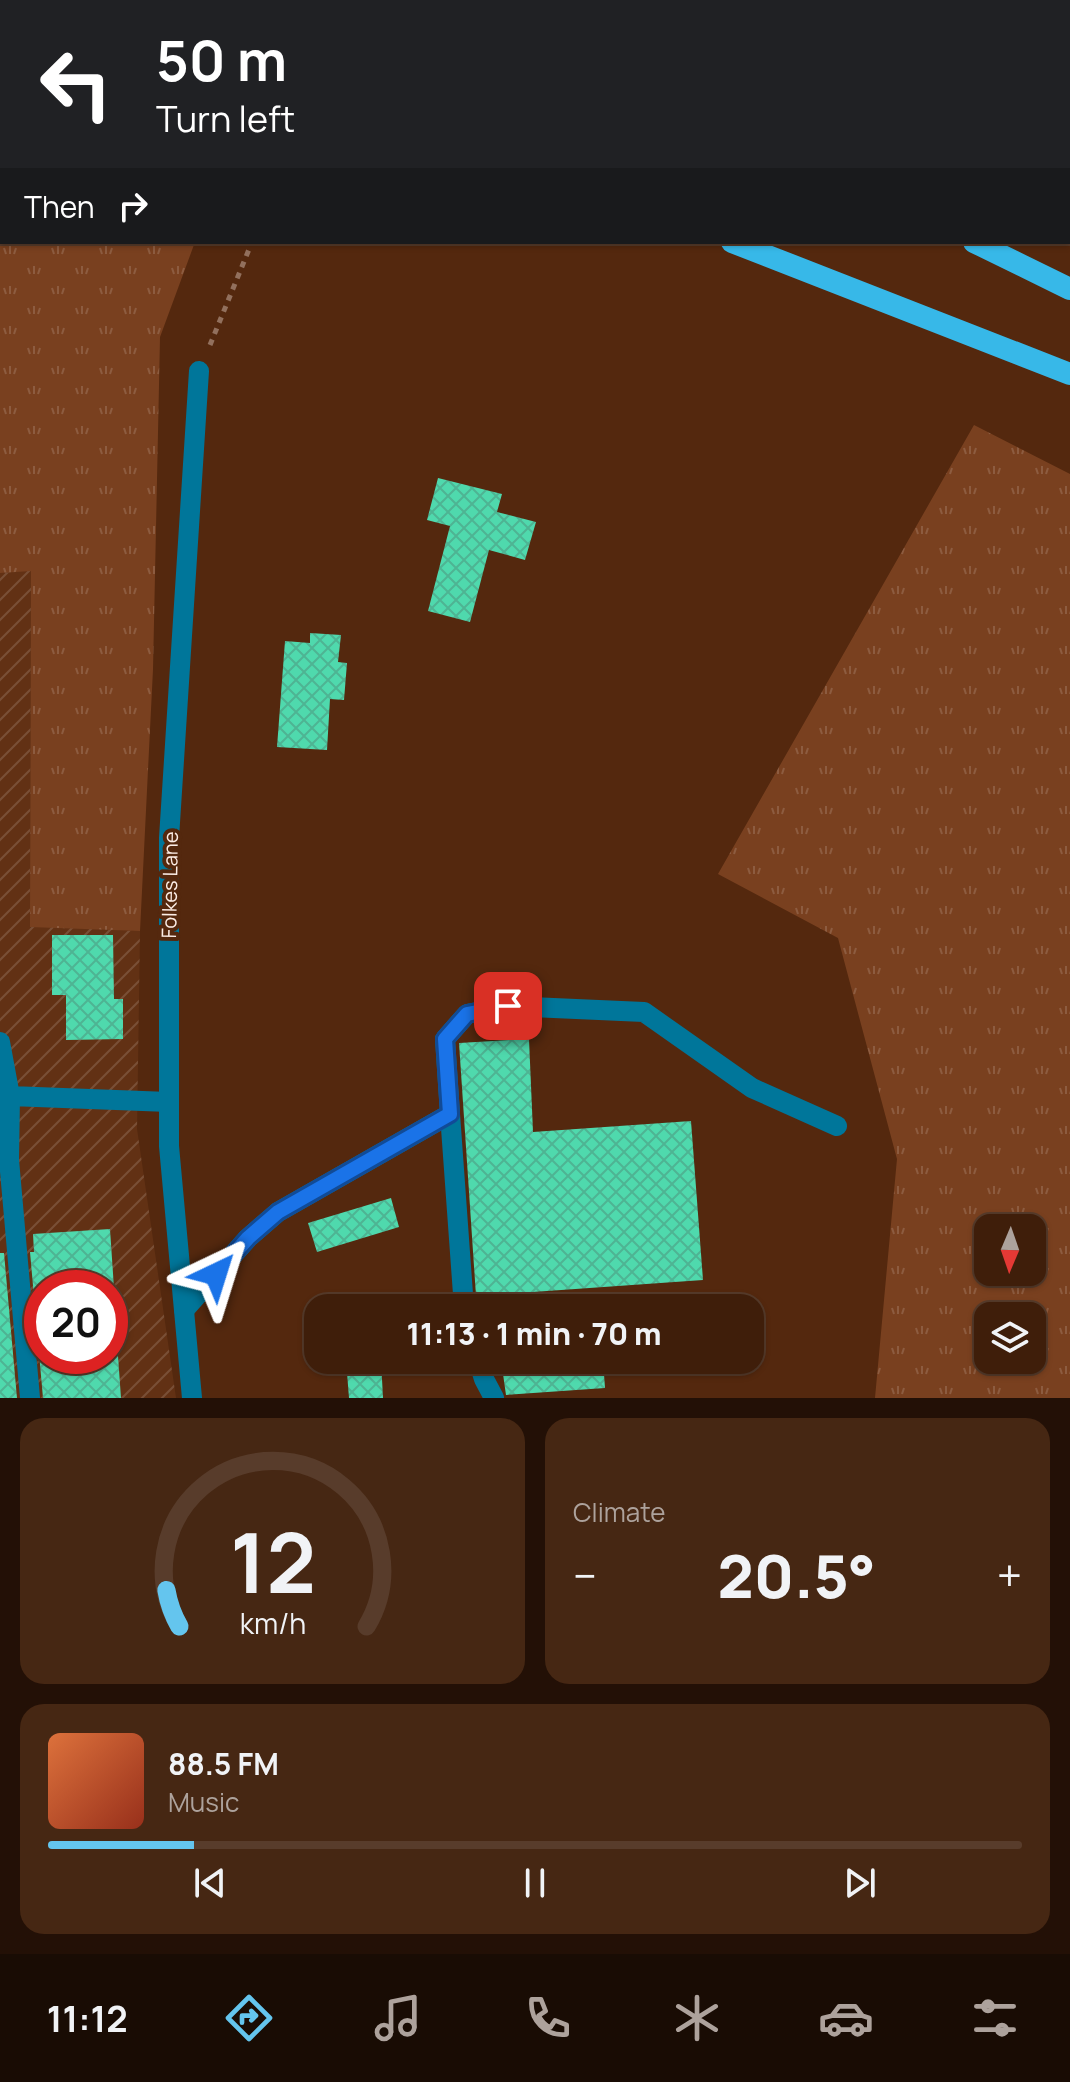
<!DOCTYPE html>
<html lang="en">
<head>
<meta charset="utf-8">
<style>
  :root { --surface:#3f1e0a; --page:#462713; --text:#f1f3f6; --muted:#ada29c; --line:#583c2b; --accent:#64c5ee }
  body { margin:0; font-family:Manrope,sans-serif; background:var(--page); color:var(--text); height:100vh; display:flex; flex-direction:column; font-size:30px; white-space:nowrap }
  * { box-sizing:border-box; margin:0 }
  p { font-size:26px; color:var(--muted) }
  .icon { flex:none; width:44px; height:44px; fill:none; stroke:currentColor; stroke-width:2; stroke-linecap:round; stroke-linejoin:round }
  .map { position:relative; height:1398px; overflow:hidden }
  .details { display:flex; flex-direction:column; gap:20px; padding:20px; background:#231006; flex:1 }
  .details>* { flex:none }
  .hud { position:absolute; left:0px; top:0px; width:1070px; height:244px; box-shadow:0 2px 6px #0004,0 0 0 2px var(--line); background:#202124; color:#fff; overflow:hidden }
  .needle { width:52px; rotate:182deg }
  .buttons { position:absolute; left:974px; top:1214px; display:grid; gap:16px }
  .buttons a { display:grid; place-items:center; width:72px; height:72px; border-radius:16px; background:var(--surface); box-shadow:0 2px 6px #0004,0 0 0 2px var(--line); font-size:40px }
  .speed { position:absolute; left:24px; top:1270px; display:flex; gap:16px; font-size:40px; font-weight:700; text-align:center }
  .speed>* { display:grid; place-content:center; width:104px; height:104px; border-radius:50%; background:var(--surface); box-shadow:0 2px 6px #0004,0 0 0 2px var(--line); line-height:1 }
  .speed .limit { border:12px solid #d22; background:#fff; color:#111 }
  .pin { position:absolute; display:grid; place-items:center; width:68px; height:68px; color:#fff; margin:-34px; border-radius:16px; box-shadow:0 4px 12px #0006 }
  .me { position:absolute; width:88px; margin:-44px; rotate:41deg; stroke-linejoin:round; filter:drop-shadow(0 0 6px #0008) }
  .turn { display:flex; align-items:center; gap:28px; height:168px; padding:0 24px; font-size:36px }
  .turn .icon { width:104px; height:104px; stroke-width:2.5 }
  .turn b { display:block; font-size:56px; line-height:68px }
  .then { display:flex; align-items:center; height:76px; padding:0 24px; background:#0003; gap:16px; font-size:30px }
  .big { font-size:60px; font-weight:800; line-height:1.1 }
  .details .card { flex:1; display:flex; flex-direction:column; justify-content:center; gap:12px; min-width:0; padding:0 28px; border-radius:24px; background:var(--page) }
  .details .dial { align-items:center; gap:0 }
  .dial svg { height:208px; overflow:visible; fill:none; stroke:var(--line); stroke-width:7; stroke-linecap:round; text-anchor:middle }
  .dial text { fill:var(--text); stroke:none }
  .song { display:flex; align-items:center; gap:24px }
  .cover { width:96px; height:96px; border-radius:12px; background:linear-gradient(135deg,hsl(20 70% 55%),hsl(10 70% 35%)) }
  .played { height:8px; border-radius:4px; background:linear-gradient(90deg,var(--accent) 15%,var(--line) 15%) }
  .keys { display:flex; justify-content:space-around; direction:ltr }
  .heat { display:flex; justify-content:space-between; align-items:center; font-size:44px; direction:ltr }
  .details .tiles { flex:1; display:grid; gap:20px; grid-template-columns:1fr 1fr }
  .card:last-child { grid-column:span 2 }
  .trip { position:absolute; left:304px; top:1294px; width:460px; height:80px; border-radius:24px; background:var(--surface); box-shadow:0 2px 6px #0004,0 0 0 2px var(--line); font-weight:800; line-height:80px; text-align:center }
  .menu { display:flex; height:128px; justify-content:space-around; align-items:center; background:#190c04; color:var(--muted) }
  .menu .icon { width:56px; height:56px }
  .menu .selected { color:var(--accent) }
  .menu b { font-size:36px; color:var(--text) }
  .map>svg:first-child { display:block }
  .industrial { fill:url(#industrial-furrows); fill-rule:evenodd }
  .grass { fill:url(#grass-tufts); fill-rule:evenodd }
  .forest { fill:url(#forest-firs) }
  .building { fill:url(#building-cross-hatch) }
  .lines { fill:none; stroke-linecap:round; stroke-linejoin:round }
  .path { stroke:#92705d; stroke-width:5; stroke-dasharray:6 6; stroke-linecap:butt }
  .service { stroke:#00769a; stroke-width:20 }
  .minor { stroke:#00769a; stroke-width:20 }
  .trunk { stroke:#37b8e8; stroke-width:22 }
  .route-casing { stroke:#114b97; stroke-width:20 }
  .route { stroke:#1a73e8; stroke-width:14 }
  .labels { text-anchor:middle; stroke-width:8; stroke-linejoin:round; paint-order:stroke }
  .street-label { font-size:20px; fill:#fcede6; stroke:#54280e }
</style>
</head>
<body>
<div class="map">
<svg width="1070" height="1398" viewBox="0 0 1070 1398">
  <defs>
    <pattern id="industrial-furrows" width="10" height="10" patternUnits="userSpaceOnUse" patternTransform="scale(2)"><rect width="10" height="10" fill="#623114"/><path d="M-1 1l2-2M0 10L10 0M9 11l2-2" fill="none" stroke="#794f36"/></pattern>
    <pattern id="grass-tufts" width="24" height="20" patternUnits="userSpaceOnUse" patternTransform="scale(2)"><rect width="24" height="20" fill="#79401f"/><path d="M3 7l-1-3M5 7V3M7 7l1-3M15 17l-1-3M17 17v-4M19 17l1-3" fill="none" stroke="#8d5c40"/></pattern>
    <pattern id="forest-firs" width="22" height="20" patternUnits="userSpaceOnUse" patternTransform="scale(2)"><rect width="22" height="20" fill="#8d4b26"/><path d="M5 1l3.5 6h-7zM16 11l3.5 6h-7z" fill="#9e6546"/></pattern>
    <pattern id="building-cross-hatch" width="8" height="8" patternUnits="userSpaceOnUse" patternTransform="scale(2)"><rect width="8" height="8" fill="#4fd9ad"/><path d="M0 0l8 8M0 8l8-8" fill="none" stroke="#4eb493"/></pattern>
  </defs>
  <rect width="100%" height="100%" fill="#54280e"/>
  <path class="industrial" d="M31 570 30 926 140 931 137 1129 176 1398H0V573ZM42 1288H110V1356H42Z"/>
  <path class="grass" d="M0 138 2 242H195L160 337 153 669 140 931 30 927 31 571 0 573Z
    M974 425 1070 474V1398H875L897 1159 838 938 718 874ZM988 1228H1032V1272H988ZM988 1316H1032V1360H988Z"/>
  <path class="forest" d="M0 0H217L2 2V15Z
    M769 0H1070V144L1068 2Z"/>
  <path class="building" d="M438 478 502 494 497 512 536 522 525 560 489 550 470 622 428 611 450 526 427 520Z
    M310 633 341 635 338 662 347 663 344 700 330 699 327 750 277 747 285 641 310 643Z
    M52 935H113L114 999H123V1039L66 1040V995H52Z
    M529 1039 533 1132 691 1121 703 1280 476 1296 459 1043Z
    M391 1198 399 1227 317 1252 308 1223Z
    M110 1229 114 1288H42V1356H118L121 1398H43L30 1252H34L33 1234Z
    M0 1253H4L17 1398H0Z
    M346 1360H381L383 1398H349Z
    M501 1360H603L605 1388 506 1395Z"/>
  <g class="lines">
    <path class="path" d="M210 345 252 242"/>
    <path class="service" d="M0 1042 10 1096
      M450 1114 445 1039 467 1014 508 1006 644 1012 752 1088 837 1126
      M184 1310 248 1238 278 1212 450 1114 464 1308
      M478 1360 484 1379 494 1398
      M30 1398 9 1160 10 1096 169 1102"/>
    <path class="minor" d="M192 1398 169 1146V838L199 371"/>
    <path class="trunk" d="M409 0 414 2
      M598 0 603 2
      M691 0 697 2
      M0 53 2 54
      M1068 186 1070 187
      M1068 215 1070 216
      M732 242 1070 374
      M974 242 1070 289"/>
  </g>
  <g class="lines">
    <defs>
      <path id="route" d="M216 1274 248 1238 278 1212 450 1114 445 1039 467 1014 508 1006"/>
    </defs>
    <use href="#route" class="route-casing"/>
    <use href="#route" class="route"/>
  </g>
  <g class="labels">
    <g class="street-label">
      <text transform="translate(170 885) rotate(-89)" y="7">Folkes Lane</text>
    </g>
  </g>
</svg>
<div class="buttons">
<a><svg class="needle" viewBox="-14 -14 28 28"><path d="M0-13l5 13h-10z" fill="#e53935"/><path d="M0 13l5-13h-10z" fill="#ada29c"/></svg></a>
<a><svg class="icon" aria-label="layers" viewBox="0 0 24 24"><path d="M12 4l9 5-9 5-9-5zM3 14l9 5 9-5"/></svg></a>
</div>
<div class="speed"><div class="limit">20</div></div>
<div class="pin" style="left:508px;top:1006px;background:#d93025"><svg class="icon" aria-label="arrive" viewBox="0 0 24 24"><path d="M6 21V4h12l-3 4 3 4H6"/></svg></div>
<svg class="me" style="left:216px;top:1274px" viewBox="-20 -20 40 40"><path d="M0-17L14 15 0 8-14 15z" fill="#1a73e8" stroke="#fff" stroke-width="4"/></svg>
<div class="trip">11:13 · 1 min · 70 m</div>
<div class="hud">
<div class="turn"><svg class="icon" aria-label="left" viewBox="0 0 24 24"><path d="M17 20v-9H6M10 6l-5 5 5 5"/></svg><div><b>50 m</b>Turn left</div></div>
<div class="then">Then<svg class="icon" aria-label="right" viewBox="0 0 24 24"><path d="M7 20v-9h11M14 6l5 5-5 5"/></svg></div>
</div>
</div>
<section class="details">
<div class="tiles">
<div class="card dial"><svg viewBox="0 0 100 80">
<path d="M14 69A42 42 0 1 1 86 69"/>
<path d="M14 69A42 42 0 0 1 9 55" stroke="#64c5ee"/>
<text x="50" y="56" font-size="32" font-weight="700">12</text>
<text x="50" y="72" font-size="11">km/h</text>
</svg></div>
<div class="card"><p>Climate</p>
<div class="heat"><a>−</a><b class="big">20.5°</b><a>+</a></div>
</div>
<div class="card">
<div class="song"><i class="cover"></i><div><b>88.5 FM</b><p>Music</p></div></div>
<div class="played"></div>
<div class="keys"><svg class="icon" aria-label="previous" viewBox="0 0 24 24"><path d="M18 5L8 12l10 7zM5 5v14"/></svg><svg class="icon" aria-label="pause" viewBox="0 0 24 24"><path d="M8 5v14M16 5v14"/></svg><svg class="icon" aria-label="next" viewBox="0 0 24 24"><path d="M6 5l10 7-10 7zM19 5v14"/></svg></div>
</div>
</div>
</section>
<nav class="menu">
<b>11:12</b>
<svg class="icon selected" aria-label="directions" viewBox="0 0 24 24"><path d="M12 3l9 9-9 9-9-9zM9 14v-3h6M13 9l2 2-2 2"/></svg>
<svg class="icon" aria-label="music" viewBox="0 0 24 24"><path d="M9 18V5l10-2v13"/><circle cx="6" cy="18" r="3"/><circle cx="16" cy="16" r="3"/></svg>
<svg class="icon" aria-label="phone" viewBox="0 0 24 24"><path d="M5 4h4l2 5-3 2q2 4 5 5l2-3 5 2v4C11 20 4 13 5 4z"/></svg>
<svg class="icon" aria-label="climate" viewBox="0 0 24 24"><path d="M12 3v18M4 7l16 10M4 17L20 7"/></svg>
<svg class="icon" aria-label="car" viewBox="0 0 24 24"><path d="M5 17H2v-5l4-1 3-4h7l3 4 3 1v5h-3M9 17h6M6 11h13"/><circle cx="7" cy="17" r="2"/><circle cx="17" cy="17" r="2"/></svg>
<svg class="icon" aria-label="filters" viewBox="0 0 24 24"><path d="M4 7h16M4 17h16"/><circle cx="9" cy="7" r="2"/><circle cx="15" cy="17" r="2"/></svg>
</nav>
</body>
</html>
